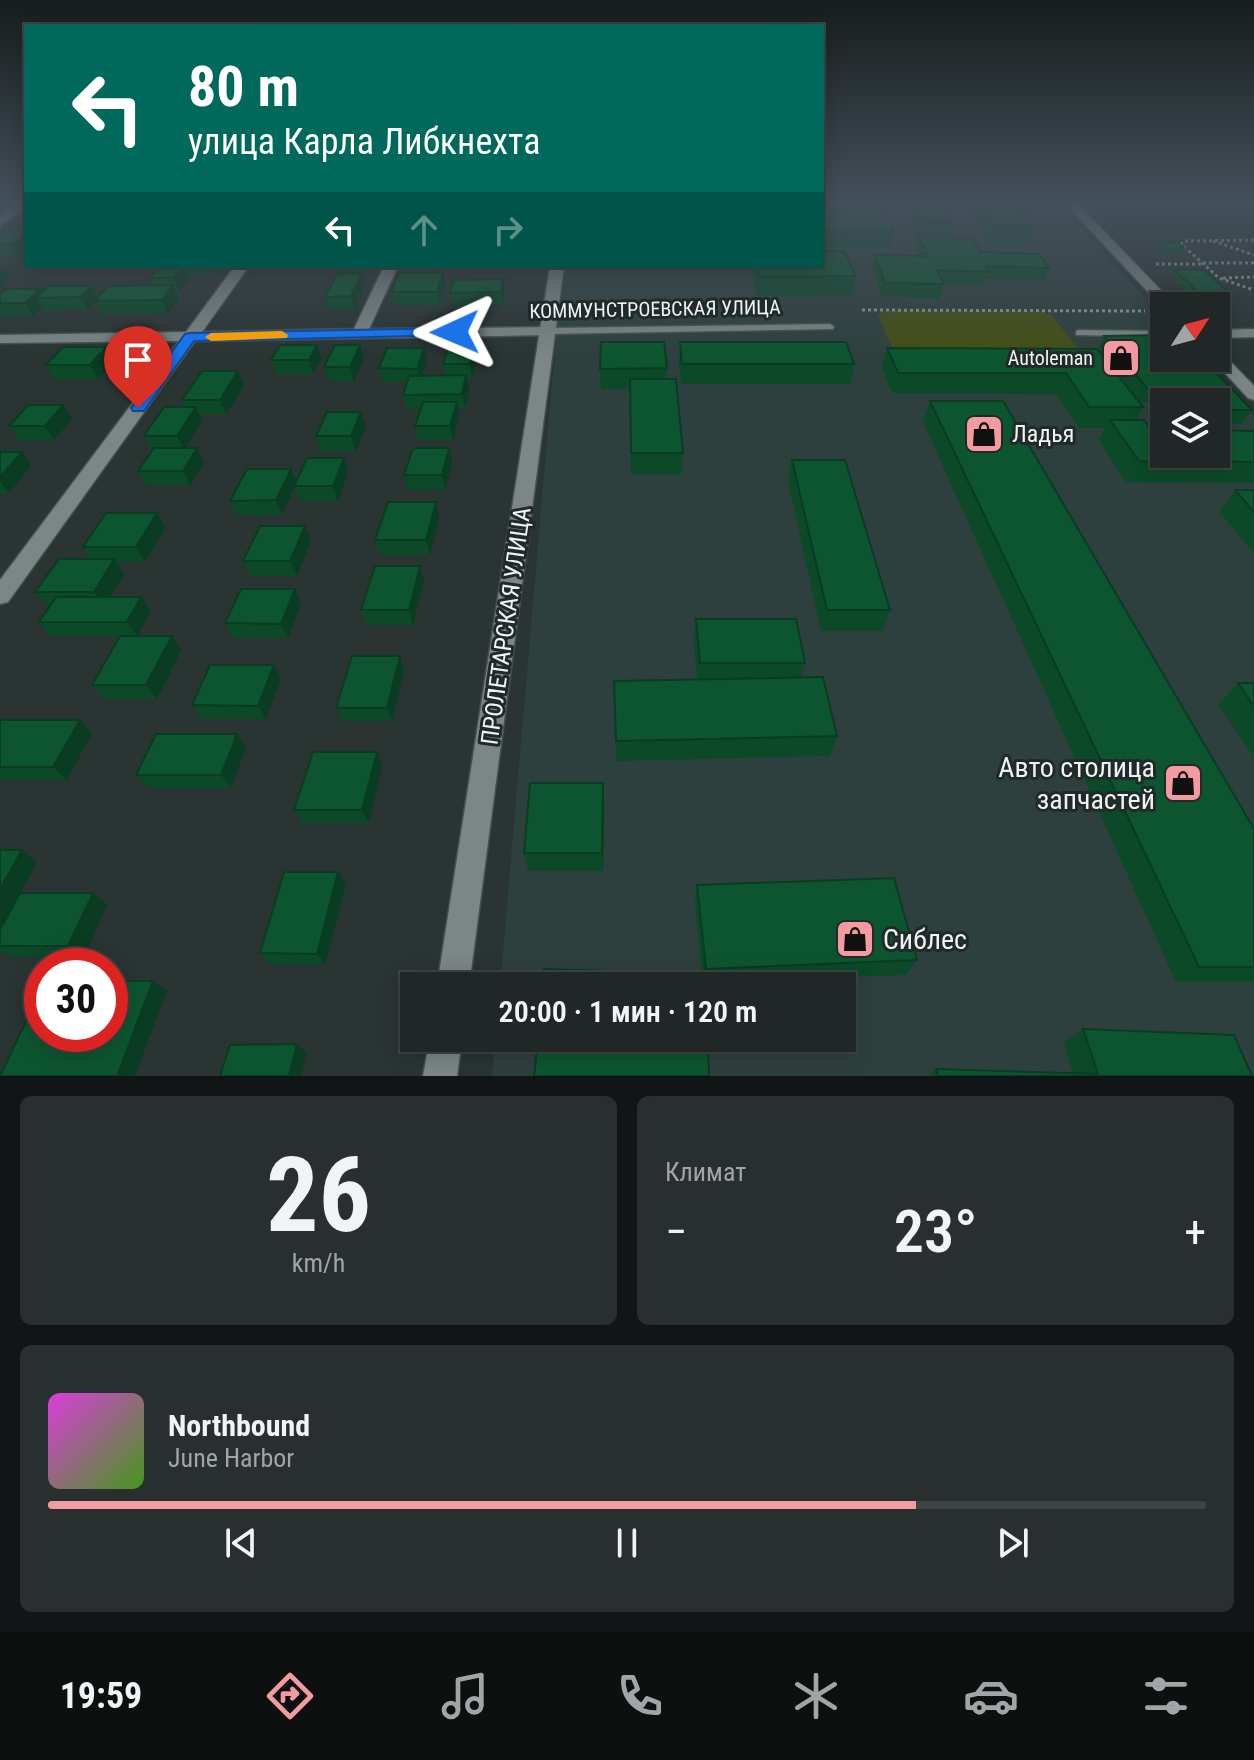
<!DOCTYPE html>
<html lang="ru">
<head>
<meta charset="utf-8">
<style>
  :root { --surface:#202726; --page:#282f2e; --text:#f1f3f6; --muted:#a2a5a7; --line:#3d4443; --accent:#f49aa1 }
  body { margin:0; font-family:"Roboto Condensed",sans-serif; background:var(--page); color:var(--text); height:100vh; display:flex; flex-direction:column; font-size:30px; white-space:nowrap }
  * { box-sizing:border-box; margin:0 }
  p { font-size:26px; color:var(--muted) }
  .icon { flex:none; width:44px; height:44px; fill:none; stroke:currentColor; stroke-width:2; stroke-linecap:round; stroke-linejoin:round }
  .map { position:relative; height:1076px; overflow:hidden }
  .sheet { display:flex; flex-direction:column; gap:20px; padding:20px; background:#121515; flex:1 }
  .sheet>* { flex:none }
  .top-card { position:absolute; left:24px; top:24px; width:800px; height:244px; border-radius:0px; box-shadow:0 4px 20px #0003,0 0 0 2px var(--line); background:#00695c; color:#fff; overflow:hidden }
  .needle { width:52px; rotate:54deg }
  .buttons { position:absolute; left:1150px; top:292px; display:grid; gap:16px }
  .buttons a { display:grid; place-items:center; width:80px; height:80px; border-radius:0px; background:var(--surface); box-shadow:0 4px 20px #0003,0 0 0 2px var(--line); font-size:40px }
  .speed { position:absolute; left:24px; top:948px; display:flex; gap:16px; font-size:40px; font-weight:700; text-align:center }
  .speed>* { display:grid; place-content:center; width:104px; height:104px; border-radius:50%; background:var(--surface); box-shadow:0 4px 20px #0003,0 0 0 2px var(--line); line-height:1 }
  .speed .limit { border:12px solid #d22; background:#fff; color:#111 }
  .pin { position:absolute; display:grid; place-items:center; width:68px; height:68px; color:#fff; margin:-82px -34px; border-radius:50% 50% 50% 0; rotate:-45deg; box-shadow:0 0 8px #0007 }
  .pin .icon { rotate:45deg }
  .me { position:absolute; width:88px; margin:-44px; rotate:269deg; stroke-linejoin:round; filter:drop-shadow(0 0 6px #0008) }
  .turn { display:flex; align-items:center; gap:28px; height:168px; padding:0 32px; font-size:36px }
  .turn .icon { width:104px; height:104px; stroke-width:2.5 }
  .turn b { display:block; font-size:56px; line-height:68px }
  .lanes { display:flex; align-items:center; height:76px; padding:0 32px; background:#0003; justify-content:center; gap:40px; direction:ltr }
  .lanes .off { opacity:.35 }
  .big { font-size:60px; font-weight:600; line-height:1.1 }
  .sheet .tile { flex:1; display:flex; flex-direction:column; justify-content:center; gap:12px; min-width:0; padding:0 28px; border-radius:12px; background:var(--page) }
  .sheet .dial { align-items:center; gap:0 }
  .dial b { font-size:104px; line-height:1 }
  .song { display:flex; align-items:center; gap:24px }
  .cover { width:96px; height:96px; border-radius:12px; background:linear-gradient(135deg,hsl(300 70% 55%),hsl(100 70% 35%)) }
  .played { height:8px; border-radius:4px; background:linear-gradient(90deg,var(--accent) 75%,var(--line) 75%) }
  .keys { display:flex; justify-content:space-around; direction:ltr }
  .heat { display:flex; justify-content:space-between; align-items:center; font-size:44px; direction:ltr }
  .sheet .tiles { flex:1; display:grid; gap:20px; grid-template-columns:1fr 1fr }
  .tile:last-child { grid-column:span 2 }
  .trip { position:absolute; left:400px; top:972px; width:456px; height:80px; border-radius:0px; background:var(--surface); box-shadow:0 4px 20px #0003,0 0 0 2px var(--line); font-weight:600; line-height:80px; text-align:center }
  .tabs { display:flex; height:128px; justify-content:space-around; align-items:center; background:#0d100f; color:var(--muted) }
  .tabs .icon { width:56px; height:56px }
  .tabs .active { color:var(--accent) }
  .tabs b { font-size:36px; color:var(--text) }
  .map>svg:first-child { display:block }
  .built { fill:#2e403e; fill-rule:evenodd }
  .green { fill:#434f15 }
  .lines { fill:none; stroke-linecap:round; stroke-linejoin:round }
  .service-casing { stroke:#48504f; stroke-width:3 }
  .minor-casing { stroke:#48504f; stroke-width:3 }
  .tertiary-casing { stroke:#48504f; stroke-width:3 }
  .path { stroke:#8f9796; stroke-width:3; stroke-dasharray:3 3; stroke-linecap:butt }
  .service { fill:#7b8685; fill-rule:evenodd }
  .minor { fill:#7b8685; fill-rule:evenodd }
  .tertiary { fill:#7b8685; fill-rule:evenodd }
  .wall { fill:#0b4929 }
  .shaded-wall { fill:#093c22 }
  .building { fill:#0d5530; stroke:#093c22; stroke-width:2 }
  .route { fill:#1a73e8; stroke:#114b97; stroke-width:2 }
  .slow { fill:#f59e0b }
  .labels { text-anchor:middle; stroke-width:6; stroke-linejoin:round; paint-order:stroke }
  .far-street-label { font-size:20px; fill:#eef4f3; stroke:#212a29 }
  .far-poi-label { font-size:20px; fill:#eef4f3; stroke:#212a29; text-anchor:end }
  .poi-label { font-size:24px; fill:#eef4f3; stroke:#212a29; text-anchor:start }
  .street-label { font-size:24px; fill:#eef4f3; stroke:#212a29 }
  .near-poi-label { font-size:28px; fill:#eef4f3; stroke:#212a29; text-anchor:end }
</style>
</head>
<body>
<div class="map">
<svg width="1254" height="1076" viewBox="0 0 1254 1076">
  <rect width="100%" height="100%" fill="#2a3433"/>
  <path class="built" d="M822 204H1059L1164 318V358H1201L1254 416V1076H492L496 1038H842V986H500L562 266H822ZM1164 402H1216V454H1164Z"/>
  <path class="green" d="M886 310 1039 311 1051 315 1079 350 892 348 878 315Z"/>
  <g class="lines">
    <defs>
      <path id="service" d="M830 324 834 327 833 329 549 334 545 331 549 328Z
        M1079 330 1164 331V337L1076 335V331Z"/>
      <path id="minor" d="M15 204H26V207L0 226V216Z
        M235 266H249L202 332 354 329 384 266H398L369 329 549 327 556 331 549 335 195 341 8 602 0 604V580L179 341 0 343V335L186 332Z
        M1254 329V337L1216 338V330Z"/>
      <path id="tertiary" d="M1066 204H1078L1176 306H1164V309Z
        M550 266H564L469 986H437Z
        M1216 350 1221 352 1254 386V400L1248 398 1211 358H1216Z
        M430 1038H462L457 1076H423Z"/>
    </defs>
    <use href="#service" class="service-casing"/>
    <use href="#minor" class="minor-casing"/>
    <use href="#tertiary" class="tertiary-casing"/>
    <path class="path" d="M1254 240 1185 241 1181 244 1219 278 1254 290
      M1213 241 1254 255
      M1203 263H1254
      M1156 264H1202
      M1223 278 1254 277
      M862 310 1145 311"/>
    <use href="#service" class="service"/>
    <use href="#minor" class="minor"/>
    <use href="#tertiary" class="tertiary"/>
  </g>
  <path class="wall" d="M822 204 894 230 889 248H822Z
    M969 204H1017L1034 226 1027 245 987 244 967 211Z
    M912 205 956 221 951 238 980 252 1049 268 1044 281 986 279 984 285 943 284 940 298 882 296 872 268 875 255 919 256 916 250 919 239 907 223Z
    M0 232H26L19 257H0Z
    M1161 243 1184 248 1181 255H1164L1158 249Z
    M121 266H222L215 275H186L188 280 179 291H176L179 298 168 313 102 314 96 302 88 310 44 311 42 307 33 316 0 317V294L40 289 42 292 98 298 153 285 150 278 157 270H123Z
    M283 266H317L315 270H285Z
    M341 266H373L369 273H343Z
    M412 266H437L436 270H412Z
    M473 266H502L473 267Z
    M750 266H822L856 276 852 295 757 296 750 270Z
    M1175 270 1229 293 1226 300H1195L1171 277Z
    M503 279 505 292 502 306H453L450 293Z
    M446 285 439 305H394L391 292Z
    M365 286 354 310H328L325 297Z
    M1104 336 1252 410 1242 424H1216V402H1140L1113 368 1143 407 1136 420 1164 454 1254 431V483L1126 482 1099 440 1105 428H1079L1056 394 892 393 882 368 887 348 1098 349Z
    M680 342 854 364 850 384H681L679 362Z
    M317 345 321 359 313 374H276L271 360Z
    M360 345 364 359 354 381H329L324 367Z
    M106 347 114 361 98 379H54L46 365Z
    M424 348 427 361 422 376 445 375 443 364 477 358 472 378H467L469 389 465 408H458L459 416 453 440H418L415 426 420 409H407L403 395 407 382H383L379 368Z
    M667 368 666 379 683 453 681 474H631L630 389H601L600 369Z
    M244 385 226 414H199L202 421 185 448 204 462 190 485H146L138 471 152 450 144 436 185 407 182 400Z
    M930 401 1254 829V982H1176L923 422Z
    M63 405 72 419 54 440H19L9 426Z
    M361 412 366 426 356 451H320L316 436Z
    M449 448 452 462 445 490H408L404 475Z
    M0 452H22L31 466 9 493H0Z
    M344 458 348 472 338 501H300L294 487 282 515H237L230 501 291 469 296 482Z
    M792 460 890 610 883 631H821L788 481Z
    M1235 490H1254V553L1219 512Z
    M157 513 165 528 145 562H116L124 574 110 597 151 611 137 636H172L181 650 157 699H104L92 685 120 636H51L39 622 49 606H47L35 592 91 559 83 547Z
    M439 517 430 555H380L375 540Z
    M305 526 311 541 297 576H251L243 561Z
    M424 581 413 625H366L361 610Z
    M301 603 288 638H233L225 623Z
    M696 619 805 663 801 677 837 736 830 756 616 761 614 681 697 679 694 640Z
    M404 670 392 721H342L336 708Z
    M281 679 266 719H202L192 705Z
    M1238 683H1254V757L1218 704Z
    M0 720H80L92 733 67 780H0Z
    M246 747 231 788H148L136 775Z
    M382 766 369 823H302L294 810Z
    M603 783V871H528L524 853Z
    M0 850H22L37 862 20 893H93L107 905 84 957H9L0 951Z
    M346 884 325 964H270L260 953Z
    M697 885 917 960 905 975 706 983 702 974 695 902Z
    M1083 1029 1252 1076H928L936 1069 1073 1074 1064 1042Z"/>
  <path class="shaded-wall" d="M26 233V251L19 257 12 244Z
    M2 266 9 279 0 287V268Z
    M212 266H222L215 275Z
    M183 267 188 280 179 291 174 278Z
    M443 272 446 285 439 305 437 292Z
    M362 273 365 286 354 310 351 296Z
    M503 279 505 292 502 306 501 292Z
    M173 285 179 298 168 313 162 300Z
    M92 286 98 299 88 310 81 297Z
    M40 289 45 297 36 298 42 307 33 316 25 303Z
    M475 344 477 358 472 378 470 364Z
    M317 345 321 359 313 374 309 360Z
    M360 345 364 359 354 381 350 367Z
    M106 347 114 361 98 379 90 365Z
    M424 348 427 361 420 382 417 369Z
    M238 371 244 385 226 414 220 400Z
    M466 375 469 389 465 408 462 394Z
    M457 402 459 416 453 440 450 426Z
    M63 405 72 419 54 440 45 426Z
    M196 407 202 421 184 450 177 436Z
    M361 412 366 426 356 451 351 436Z
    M197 448 204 462 190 485 183 471Z
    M449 448 452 462 445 490 442 475Z
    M22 452 31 466 9 493 0 481V477Z
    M344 458 348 472 338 501 333 486Z
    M291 469 296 483 282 515 276 500Z
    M436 502 439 517 430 555 426 540Z
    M157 513 165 528 145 562 136 547Z
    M305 526 311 541 297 576 290 561Z
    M114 559 124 574 104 606 94 592Z
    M420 566 424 581 413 625 409 610Z
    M295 589 301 603 288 638 281 624Z
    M141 597 151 611 137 636 127 622Z
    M172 636 181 650 157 699 146 685Z
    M400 656 404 670 392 721 387 708Z
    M274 665 281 679 266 719 258 706Z
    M80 720 92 733 67 780 53 767Z
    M237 734 246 747 231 788 221 775Z
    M377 752 382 766 369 823 362 810Z
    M603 783 604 802 603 871 602 853Z
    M22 850 37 862 0 931V889Z
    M338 872 346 884 325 964 317 954Z
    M93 893 107 905 84 957 68 946Z
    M153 981 167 991 135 1076H117Z
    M297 1044 307 1053 301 1076H289Z"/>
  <path class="building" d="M822 204H879L894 230H822Z
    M943 204 956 221H924L912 205Z
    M979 204H1017L1034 226H993Z
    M0 232H26V233L12 244H0Z
    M919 237 973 239 980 252 1039 254 1049 268 986 266 989 272 937 270 944 284 885 283 875 255 928 256Z
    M1177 242 1184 248 1167 249 1161 243Z
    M822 251H844L856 276 759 277 756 266H822Z
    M159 267H183L174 278H150Z
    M1175 270H1204L1229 293H1199Z
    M443 272 437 292H391L399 273Z
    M362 273 351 296 325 297 337 274Z
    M503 279 501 292 450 293 454 280Z
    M173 285 162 300 95 301 108 286Z
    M48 286H92L81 297 36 298Z
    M6 289H40L25 303H0V294Z
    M1164 335V358H1202L1252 410H1216V402H1209L1203 395H1184L1177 387 1147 388 1104 336Z
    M601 342H664L667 368 600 369Z
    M680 342H846L854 364H682Z
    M449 344H475L470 364H443Z
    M280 345H317L309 360H271Z
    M335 345H360L350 367H324Z
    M63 347H106L90 365H46Z
    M387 348H424L417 369 379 368Z
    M887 348 1097 349 1143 407H1089L1066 373H898Z
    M202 371H238L220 400H182Z
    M466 375 462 394 403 395 409 376Z
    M630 379H676L683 453H631Z
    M930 401H1003L1254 829V967H1199Z
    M423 402H457L450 426H415Z
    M28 405H63L45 426H9Z
    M164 407H196L177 436H144Z
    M327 412H361L351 436H316Z
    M1110 420H1144L1158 439H1164V454H1216V430L1254 431V462L1139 461Z
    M154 448H197L183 471H138Z
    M413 448H449L442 475H404Z
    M0 452H22L0 477Z
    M307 458H344L333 486H294Z
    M792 460H845L890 610H827Z
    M247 469H291L276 500 230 501Z
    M1235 490H1254V512Z
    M388 502H436L426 540H375Z
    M106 513H157L136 547H83Z
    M260 526H305L290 561H243Z
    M59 559H114L94 592H35Z
    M375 566H420L409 610H361Z
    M241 589H295L281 624 225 623Z
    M56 597H141L127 622H39Z
    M696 619H796L805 663H700Z
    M120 636H172L146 685H92Z
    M352 656H400L387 708H336Z
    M210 665H274L258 706 192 705Z
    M823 677 837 736 616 741 614 681Z
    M1238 683H1254V706Z
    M0 720H80L53 767H0Z
    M156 734H237L221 775H136Z
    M313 752H377L362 810H294Z
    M530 783H603L602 853H524Z
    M0 850H22L0 889Z
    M284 872H338L317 954 260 953Z
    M894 878 917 960 706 969 697 885Z
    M20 893H93L68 946H0V930Z
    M544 969 705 974 706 986H542Z
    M110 981H153L117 1076H0L42 988V1034H110Z
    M1083 1029 1234 1035 1252 1076H938L936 1069 1098 1074Z
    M538 1038H708L709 1076H534Z
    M297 1044 289 1076H220L230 1045Z"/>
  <linearGradient id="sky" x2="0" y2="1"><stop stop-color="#171d1c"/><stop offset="0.57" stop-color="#44505b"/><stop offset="1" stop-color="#44505b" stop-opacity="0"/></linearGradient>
  <rect width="1254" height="355" fill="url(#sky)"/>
  <path class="route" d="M455 328 459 329V335L194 341 144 411H133L131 408 185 334 190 333Z"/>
  <path class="slow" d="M282 331 288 335 287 338 211 341 205 337 211 333Z"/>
  <defs>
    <symbol id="shop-square" viewBox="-11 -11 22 22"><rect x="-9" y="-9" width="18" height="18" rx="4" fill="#f49aa1" stroke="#212a29"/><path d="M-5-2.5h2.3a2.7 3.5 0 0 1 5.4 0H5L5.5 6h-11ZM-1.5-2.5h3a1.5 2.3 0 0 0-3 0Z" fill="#111"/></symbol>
  </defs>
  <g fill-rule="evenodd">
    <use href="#shop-square" x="1099" y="336" width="44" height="44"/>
    <use href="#shop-square" x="962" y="412" width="44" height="44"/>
    <use href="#shop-square" x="1161" y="761" width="44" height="44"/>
    <use href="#shop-square" x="833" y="917" width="44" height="44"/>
  </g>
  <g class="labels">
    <g class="far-street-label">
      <text transform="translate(655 309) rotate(-1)" y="7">КОММУНСТРОЕВСКАЯ УЛИЦА</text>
    </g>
    <g class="far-poi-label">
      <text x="1093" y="365">Autoleman</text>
    </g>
    <g class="poi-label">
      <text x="1012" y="442">Ладья</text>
    </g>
    <g class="street-label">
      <text transform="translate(506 626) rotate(-82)" y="8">ПРОЛЕТАРСКАЯ УЛИЦА</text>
    </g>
    <g class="near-poi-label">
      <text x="1155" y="777">Авто столица<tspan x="1155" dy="32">запчастей</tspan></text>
      <text x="883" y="949" text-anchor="start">Сиблес</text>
    </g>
  </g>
</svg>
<div class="buttons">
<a><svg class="needle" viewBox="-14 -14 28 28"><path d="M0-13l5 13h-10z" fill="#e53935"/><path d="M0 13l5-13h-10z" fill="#a2a5a7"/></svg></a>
<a><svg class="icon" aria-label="layers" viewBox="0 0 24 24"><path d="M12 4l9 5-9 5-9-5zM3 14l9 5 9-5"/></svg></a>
</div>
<div class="speed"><div class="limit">30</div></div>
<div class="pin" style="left:138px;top:408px;background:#d93025"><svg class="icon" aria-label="arrive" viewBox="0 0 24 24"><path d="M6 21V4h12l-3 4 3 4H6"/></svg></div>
<svg class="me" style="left:455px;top:332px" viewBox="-20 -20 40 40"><path d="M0-17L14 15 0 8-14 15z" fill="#1a73e8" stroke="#fff" stroke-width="4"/></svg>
<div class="trip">20:00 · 1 мин · 120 m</div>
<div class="top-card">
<div class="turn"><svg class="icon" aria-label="left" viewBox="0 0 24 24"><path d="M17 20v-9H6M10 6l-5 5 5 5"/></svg><div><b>80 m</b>улица Карла Либкнехта</div></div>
<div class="lanes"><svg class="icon" aria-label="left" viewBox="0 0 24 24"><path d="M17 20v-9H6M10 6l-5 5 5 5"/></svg><svg class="icon off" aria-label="ahead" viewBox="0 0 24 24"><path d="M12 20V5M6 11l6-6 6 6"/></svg><svg class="icon off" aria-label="right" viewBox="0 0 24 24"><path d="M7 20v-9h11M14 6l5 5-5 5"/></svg></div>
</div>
</div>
<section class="sheet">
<div class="tiles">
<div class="tile dial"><b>26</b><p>km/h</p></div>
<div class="tile"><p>Климат</p>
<div class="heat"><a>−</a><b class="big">23°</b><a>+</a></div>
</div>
<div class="tile">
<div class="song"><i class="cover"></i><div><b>Northbound</b><p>June Harbor</p></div></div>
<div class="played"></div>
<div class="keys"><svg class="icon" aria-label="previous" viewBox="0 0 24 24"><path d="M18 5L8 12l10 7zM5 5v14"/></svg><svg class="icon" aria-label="pause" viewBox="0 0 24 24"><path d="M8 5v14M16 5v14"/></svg><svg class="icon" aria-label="next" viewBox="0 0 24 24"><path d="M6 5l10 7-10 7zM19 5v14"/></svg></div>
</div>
</div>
</section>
<nav class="tabs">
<b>19:59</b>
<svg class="icon active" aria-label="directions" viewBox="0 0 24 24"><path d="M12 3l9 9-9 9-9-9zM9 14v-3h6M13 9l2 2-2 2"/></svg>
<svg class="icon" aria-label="music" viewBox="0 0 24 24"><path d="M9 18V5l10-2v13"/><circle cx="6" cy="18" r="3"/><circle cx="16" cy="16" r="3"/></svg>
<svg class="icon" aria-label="phone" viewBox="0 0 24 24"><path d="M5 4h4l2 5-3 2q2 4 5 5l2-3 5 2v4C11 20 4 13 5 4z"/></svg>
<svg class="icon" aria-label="climate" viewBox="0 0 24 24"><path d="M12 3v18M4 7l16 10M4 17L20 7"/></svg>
<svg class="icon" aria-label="car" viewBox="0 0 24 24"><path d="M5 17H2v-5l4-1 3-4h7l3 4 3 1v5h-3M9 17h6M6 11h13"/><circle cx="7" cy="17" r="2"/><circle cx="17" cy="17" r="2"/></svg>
<svg class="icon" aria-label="filters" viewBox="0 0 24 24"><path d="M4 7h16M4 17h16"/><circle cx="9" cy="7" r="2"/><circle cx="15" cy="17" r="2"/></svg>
</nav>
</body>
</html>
